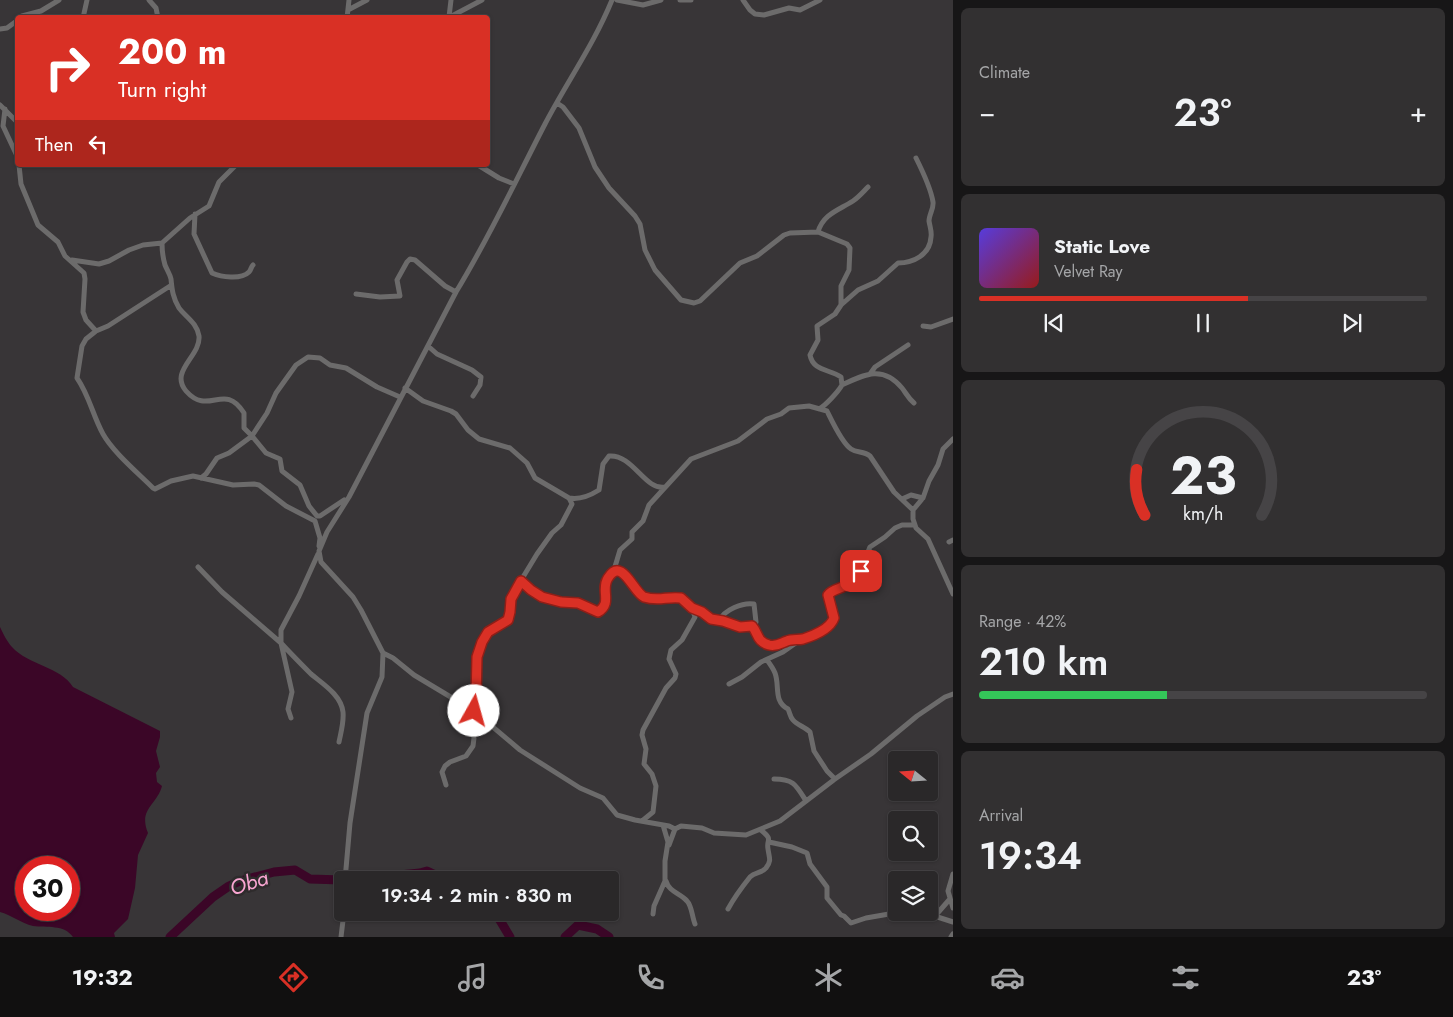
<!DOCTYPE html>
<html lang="en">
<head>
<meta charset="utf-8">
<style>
  :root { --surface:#2a2829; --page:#323031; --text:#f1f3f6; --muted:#a5a6a8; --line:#464446; --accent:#d93025 }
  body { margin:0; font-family:Jost,sans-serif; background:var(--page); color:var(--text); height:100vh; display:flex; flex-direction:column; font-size:19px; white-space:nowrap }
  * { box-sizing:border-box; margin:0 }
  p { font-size:16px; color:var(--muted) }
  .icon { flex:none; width:28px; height:28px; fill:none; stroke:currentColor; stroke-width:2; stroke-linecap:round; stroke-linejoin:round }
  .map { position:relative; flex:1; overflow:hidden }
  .panel { display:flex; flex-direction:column; gap:8px; padding:8px; background:#171617; width:500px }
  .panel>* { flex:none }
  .guide { position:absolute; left:15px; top:15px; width:475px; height:152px; border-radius:5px; box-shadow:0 1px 4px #0004,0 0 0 1px var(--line); background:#d93025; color:#fff; overflow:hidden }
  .needle { width:32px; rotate:288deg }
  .buttons { position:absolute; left:888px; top:751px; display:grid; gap:10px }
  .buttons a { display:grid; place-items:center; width:50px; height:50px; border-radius:5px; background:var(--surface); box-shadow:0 1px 4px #0004,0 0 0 1px var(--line); font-size:25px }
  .speed { position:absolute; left:15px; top:856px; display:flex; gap:10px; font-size:25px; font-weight:700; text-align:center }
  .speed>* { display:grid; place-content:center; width:65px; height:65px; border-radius:50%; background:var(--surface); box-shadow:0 1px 4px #0004,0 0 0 1px var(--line); line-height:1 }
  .speed .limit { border:8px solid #d22; background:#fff; color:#111 }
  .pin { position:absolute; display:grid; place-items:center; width:42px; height:42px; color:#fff; margin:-21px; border-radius:10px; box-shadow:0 2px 8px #0006 }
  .me { position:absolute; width:55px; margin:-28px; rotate:7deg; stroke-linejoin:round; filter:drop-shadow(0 0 4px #0008) }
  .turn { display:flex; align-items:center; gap:18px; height:105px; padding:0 20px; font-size:22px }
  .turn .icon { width:65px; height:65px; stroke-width:2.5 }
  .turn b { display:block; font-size:35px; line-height:42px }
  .then { display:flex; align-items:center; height:48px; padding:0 20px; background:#0003; gap:10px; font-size:19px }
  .big { font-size:38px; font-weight:600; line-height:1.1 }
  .panel .card { flex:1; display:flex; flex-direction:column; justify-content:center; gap:8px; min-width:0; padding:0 18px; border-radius:8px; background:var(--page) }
  .panel .dial { align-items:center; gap:0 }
  .dial svg { height:130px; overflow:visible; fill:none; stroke:var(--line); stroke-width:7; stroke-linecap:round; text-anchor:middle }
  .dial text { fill:var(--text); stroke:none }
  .song { display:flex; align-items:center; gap:15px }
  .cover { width:60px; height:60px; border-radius:8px; background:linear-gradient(135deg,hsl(250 70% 55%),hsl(0 70% 35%)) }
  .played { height:5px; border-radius:2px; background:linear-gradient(90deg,var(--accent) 60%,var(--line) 60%) }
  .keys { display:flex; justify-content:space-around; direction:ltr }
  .heat { display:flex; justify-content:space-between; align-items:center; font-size:28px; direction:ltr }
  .charge { height:8px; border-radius:4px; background:linear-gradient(90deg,#34c759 42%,var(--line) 0) }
  .trip { position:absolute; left:334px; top:871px; width:285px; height:50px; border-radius:5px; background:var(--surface); box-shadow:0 1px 4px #0004,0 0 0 1px var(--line); font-weight:600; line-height:50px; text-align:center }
  .menu { display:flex; height:80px; justify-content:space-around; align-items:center; background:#111010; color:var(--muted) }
  .menu .icon { width:35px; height:35px }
  .menu .current { color:var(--accent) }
  .menu b { font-size:22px; color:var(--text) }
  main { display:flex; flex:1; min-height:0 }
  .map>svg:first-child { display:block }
  .water { fill:#3b0627; fill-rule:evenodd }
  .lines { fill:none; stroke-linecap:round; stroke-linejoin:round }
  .river { stroke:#3b0627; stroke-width:9 }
  .minor { stroke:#6c6b6b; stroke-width:5 }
  .route-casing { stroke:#8d1f18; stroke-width:12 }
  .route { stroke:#d93025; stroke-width:9 }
  .labels { text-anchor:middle; stroke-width:5; stroke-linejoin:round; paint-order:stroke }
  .water-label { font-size:21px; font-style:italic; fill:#faa6d2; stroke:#2e2b2c }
</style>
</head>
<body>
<main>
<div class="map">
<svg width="953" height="937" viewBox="0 0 953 937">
  <rect width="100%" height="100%" fill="#383537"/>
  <path class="water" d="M0 627C3 633 7 642 12 647 28 665 61 667 73 687L160 731V737L156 751 160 767 156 773 157 782 162 786C157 805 138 809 148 833L138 855 135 888 128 919 114 933 115 937H73C64 924 47 928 33 926 21 923 11 915 0 912ZM26 868H69V910H26Z"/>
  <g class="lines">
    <path class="river" d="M348 880 420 873 427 871 442 878 451 880
      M495 912 510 937
      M170 937 213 897 229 886 240 881 274 872 295 870 310 879 342 880
      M565 937 578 925 597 929 609 937"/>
    <path class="minor" d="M149 0 156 8 158 18
      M617 0 643 5 661 0
      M680 0H691
      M743 0 750 10 755 14 764 15 789 8 800 10 820 0
      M348 10 367 0
      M449 17 451 0
      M20 18 22 16 41 11 59 0
      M83 18 87 0
      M347 18 349 0
      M448 18 482 0
      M0 29 7 28 18 20
      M557 103 563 107 579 128 595 167 609 188 635 216 640 224 645 250 655 270 681 300 694 303 700 301 740 263 757 256 784 235 790 233 818 232 847 244 850 248 849 270 841 286V305L835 314 817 326 818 340 810 355C813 371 829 369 841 377L842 385C838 392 825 406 819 409
      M0 105 18 123
      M5 109 3 126 18 158
      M19 165 21 184 38 225 58 242 65 256 84 273 85 279 83 312 86 320 96 331 108 326 170 286
      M236 165 219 182 209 206 190 218 162 243C162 250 163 258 165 265 167 270 170 274 171 279 172 290 173 298 179 308 186 317 197 323 199 336 201 356 169 371 186 391 209 417 224 381 244 413V428L252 436 266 453 280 459 282 471 300 485 309 506 317 516H320L344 500
      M478 165 499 178 514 184
      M195 214 194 234 212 273C221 277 241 280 249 272 251 270 251 267 253 265
      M818 232C823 214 839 210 853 201 859 197 863 192 868 187
      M72 260 99 264 109 261 129 250 143 245 162 243
      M356 294 380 297 400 296 397 280 407 262 410 259 415 260 445 286 456 292
      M841 305 858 290 878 281 898 263C913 263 930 255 931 237 932 232 930 227 929 221 929 215 934 208 933 202 931 189 922 170 916 158
      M923 326 931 327 953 319
      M96 331 86 339 82 346 77 378C89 395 93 416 103 434 113 452 138 473 153 488L155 489 171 481 193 476 233 485 254 484 259 485 286 506 315 521 320 538 319 546
      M428 346 437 354 472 370 481 377 480 385 473 396
      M870 374 875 367 908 345
      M842 385C865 374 883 365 902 388 906 393 908 398 914 403
      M405 388 423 401 451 411 456 414 468 430 479 439 510 448 527 463 535 478 569 498C579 500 591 495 599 490L603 464 609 456C633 454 645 491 665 487
      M953 439 943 449 938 465 929 481 923 498 913 510V519L916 528 928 539 953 594
      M201 478 206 474 217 458 229 453 252 436 267 413 276 393 296 365 308 357 320 358 330 365 346 368 377 387 400 397
      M902 499 911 495 923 498
      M949 542 953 540
      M318 554 299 596 281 630V643C291 654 301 664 311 674 323 684 341 695 343 712 344 722 341 732 339 742
      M198 567 222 592 281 643 292 692 288 709 291 718
      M612 572 619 571 626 575 636 590 644 597 665 600 669 598H681L692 608 701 612 708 618 740 627 752 626C759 634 756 641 769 645 777 647 781 643 787 641 792 639 798 640 803 639 813 636 830 629 834 618L829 598 830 592 847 586 850 582 853 581 855 584 870 547 885 537 895 528 902 525H914
      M521 581C533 592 545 601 563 602 568 602 573 602 579 603 586 606 593 612 600 611L607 599 605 582 614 570 620 550 632 539V532L643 521 649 505 691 459 738 441 767 419 781 414 789 408 809 406 827 411C832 421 842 443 851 449 857 453 864 451 870 456L894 492 913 510
      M720 620C724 610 743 602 754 604L756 622 754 627
      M383 653 393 658 414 675 474 711 520 750 580 788 603 798 617 815 635 820 669 826 675 829 681 826 702 828 714 833 746 835 780 821 835 779 871 754 917 716 945 697 953 694
      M767 660C770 664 773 668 775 673 780 686 773 701 788 709 790 713 790 717 793 720 797 725 805 727 810 732L814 751 827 771 835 779
      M729 684 742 677 761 662 783 652 800 640
      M774 779C794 779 796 785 806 801
      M446 785 442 772 445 766 450 762 466 756 473 746 474 738 472 729 476 699 477 663 482 642 488 632 508 620C512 611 510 602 514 592L537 554 552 533 561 525 572 504 569 498
      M642 821 653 812 656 786 652 774 644 764 646 749 642 735 643 730 666 688 675 678 676 674 669 659 671 650 682 640 695 617 692 608
      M769 842 792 847 807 853 810 864 827 887V898L841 915 844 916 851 923 866 918 889 914 896 911
      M669 845 675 829
      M953 874 948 891 953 908
      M345 880 350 823 367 713 382 677 383 653 361 610 353 597 321 562 319 551 327 532 349 497 456 292C489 238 516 180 545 124 567 82 594 44 612 0
      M666 881C669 892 680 893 687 901 692 906 692 917 695 924
      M728 909C734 898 742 887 750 877 755 872 762 873 766 868 772 861 769 857 768 849 766 838 774 841 761 830
      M922 912 953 922
      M653 914 654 906 665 881V861L668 842 663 825
      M935 916 949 900
      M341 937 344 912
      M951 937 953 934"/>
  </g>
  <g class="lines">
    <defs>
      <path id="route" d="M474 711 476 699 477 657 482 642 488 632 508 620 510 612 511 599 521 581 531 590 542 597 561 602 578 603 598 612C613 603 600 590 608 578 622 556 633 592 644 597 659 602 667 596 681 598L692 608 702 612 711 619 723 621 740 627 752 626C759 634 756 641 769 645 777 647 781 643 787 641 792 639 798 640 803 639 813 636 830 629 834 618L828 595C833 588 844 589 850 582L853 581 856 584 861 571"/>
    </defs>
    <use href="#route" class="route-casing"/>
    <use href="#route" class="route"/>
  </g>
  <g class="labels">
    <g class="water-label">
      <text transform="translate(249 883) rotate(-18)" y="7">Oba</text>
    </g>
  </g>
</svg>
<div class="buttons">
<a><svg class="needle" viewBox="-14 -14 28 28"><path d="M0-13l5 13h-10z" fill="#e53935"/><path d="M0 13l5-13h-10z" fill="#a5a6a8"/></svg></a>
<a><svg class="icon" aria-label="search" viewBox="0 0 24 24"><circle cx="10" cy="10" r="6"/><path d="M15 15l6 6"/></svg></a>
<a><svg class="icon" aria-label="layers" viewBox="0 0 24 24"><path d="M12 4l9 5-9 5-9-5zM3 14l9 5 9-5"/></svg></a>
</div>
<div class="speed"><div class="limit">30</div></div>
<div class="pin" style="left:861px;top:571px;background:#d93025"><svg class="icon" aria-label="arrive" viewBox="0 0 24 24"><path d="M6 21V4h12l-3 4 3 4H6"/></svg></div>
<svg class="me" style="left:474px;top:711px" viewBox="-20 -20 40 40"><circle r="19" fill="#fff"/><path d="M0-13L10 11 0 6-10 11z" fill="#d93025"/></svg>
<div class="trip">19:34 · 2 min · 830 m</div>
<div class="guide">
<div class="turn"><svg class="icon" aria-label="right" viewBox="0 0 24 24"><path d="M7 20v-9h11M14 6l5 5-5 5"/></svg><div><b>200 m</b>Turn right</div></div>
<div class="then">Then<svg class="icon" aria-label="left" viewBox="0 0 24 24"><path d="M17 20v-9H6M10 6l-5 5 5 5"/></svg></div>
</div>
</div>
<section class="panel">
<div class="card"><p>Climate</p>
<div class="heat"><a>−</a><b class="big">23°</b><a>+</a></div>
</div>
<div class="card">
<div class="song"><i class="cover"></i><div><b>Static Love</b><p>Velvet Ray</p></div></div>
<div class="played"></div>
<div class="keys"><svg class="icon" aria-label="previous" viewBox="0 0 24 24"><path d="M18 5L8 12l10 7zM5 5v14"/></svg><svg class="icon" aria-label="pause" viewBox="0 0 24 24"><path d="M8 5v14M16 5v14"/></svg><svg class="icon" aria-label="next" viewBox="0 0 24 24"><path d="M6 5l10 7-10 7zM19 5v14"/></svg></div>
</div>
<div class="card dial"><svg viewBox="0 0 100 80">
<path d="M14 69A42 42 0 1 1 86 69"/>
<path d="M14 69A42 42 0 0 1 9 41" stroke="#d93025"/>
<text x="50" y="56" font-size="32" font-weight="700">23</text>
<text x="50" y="72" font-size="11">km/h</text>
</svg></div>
<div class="card"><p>Range · 42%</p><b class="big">210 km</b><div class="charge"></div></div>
<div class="card"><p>Arrival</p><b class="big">19:34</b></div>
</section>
</main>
<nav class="menu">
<b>19:32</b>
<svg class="icon current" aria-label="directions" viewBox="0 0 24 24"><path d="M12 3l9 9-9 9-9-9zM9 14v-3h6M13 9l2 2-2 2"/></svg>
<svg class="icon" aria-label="music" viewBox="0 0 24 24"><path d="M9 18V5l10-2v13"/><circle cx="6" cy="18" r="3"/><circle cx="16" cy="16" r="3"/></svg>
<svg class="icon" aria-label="phone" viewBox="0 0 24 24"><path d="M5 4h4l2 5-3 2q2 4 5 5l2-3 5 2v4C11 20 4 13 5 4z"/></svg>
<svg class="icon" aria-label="climate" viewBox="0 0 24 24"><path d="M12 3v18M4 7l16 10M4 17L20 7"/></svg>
<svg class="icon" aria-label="car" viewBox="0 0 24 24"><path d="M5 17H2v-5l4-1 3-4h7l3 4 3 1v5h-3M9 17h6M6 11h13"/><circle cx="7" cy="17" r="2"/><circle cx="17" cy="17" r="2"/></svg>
<svg class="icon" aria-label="filters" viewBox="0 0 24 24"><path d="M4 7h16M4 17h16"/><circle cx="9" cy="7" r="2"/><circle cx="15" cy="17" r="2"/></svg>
<b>23°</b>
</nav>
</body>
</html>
